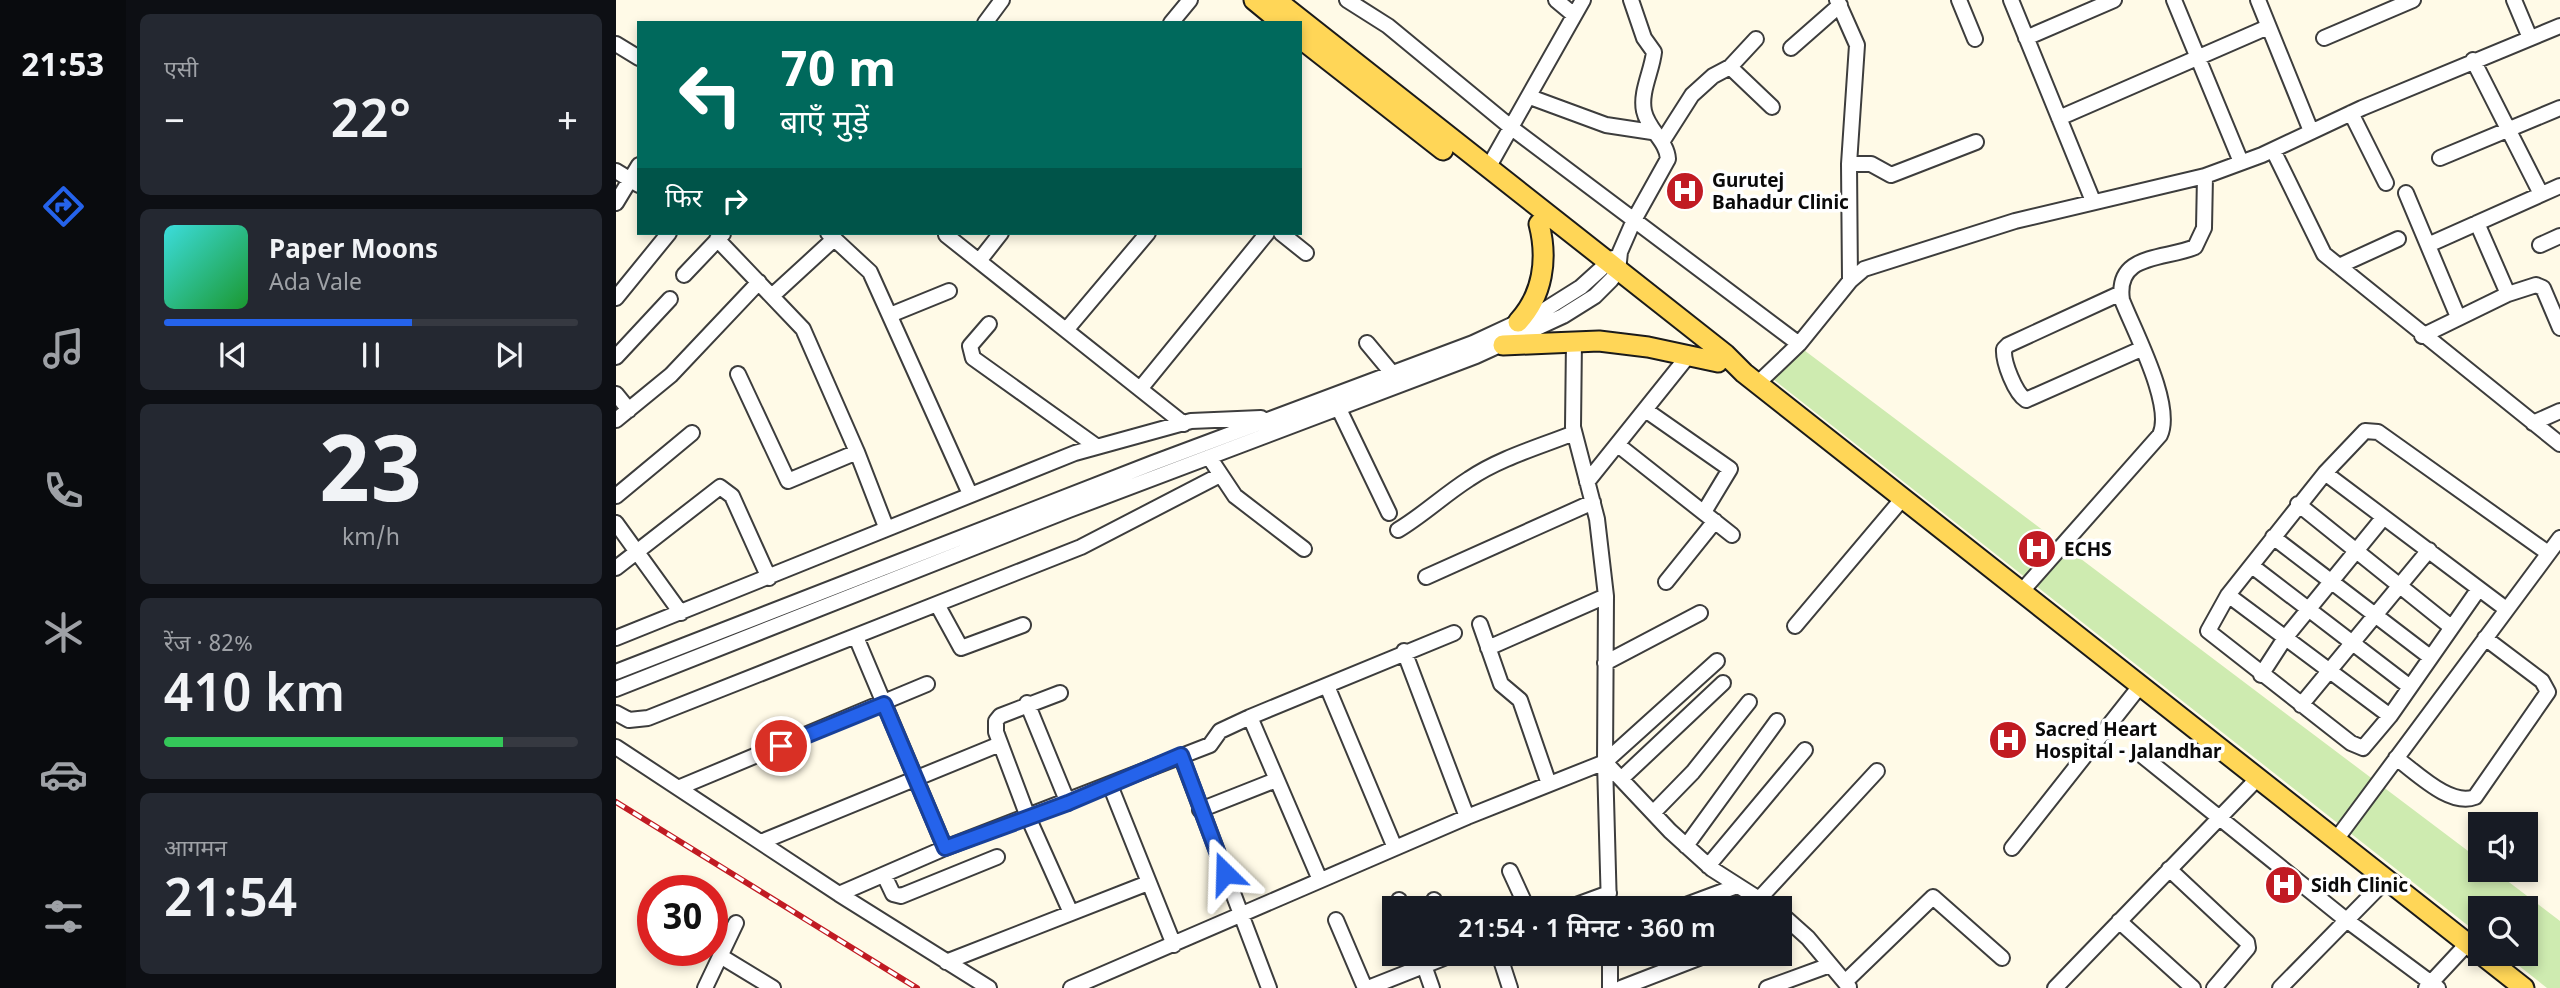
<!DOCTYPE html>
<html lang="hi">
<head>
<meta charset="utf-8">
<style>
  :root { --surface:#171b24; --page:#242831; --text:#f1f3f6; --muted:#9ea1a6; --line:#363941; --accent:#2563eb }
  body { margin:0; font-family:Georgia,"Noto Sans Devanagari",serif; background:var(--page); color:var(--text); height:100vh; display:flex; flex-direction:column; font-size:26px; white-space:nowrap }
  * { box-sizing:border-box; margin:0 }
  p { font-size:23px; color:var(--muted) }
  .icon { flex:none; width:38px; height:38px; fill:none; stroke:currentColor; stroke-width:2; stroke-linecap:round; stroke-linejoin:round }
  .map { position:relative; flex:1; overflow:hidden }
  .details { display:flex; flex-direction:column; gap:14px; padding:14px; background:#0d0f14; width:490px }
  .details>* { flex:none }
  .guide { position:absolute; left:21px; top:21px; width:665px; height:214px; border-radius:0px; box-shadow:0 4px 10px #0003; background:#00695c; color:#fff; overflow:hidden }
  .controls { position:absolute; left:1852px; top:812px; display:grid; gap:14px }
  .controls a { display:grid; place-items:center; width:70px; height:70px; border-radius:0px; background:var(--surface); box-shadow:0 4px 10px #0003; font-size:35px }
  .speed { position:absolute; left:21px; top:875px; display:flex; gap:14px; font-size:35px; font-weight:700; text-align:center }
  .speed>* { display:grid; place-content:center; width:91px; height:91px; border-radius:50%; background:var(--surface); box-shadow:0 4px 10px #0003; line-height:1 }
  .speed .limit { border:10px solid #d22; background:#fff; color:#111 }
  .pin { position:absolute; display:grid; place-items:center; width:60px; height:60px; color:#fff; margin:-30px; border:4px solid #fff; border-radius:50%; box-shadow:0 2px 7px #0007 }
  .me { position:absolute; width:77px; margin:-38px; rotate:338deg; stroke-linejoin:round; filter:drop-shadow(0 0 5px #0008) }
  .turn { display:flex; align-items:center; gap:24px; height:147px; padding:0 28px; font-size:32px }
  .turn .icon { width:91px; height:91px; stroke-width:2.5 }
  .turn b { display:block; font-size:49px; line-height:60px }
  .then { display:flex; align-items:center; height:66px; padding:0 28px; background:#0003; gap:14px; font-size:26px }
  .big { font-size:52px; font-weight:600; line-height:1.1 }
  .details .tile { flex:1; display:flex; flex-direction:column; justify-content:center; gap:10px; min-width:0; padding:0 24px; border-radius:10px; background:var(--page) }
  .details .dial { align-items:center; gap:0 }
  .dial b { font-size:91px; line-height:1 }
  .song { display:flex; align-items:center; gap:21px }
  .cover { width:84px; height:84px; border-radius:10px; background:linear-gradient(135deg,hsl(180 70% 55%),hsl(130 70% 35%)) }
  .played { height:7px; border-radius:4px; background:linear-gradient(90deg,var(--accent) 60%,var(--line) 60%) }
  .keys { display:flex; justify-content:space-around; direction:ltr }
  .heat { display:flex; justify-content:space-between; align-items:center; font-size:38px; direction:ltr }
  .charge { height:10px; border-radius:5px; background:linear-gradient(90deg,#34c759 82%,var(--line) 0) }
  .trip { position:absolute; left:766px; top:896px; width:410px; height:70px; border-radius:0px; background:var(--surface); box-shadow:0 4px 10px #0003; font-weight:600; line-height:70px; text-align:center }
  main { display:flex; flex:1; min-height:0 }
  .dock { display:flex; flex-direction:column; width:126px; justify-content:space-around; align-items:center; background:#090b0e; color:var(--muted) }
  .dock .icon { width:49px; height:49px }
  .dock .on { color:var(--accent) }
  .dock b { font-size:32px; color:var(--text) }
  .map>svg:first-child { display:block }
  .green { fill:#ceebb0 }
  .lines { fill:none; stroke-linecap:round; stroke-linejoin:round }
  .minor-casing { stroke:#3d3d3d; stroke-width:18 }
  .major-casing { stroke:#1b1b1b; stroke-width:23 }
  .minor { stroke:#fff; stroke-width:14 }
  .major { stroke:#ffd657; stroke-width:19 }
  .rail-casing { stroke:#c11b23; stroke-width:6 }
  .rail { stroke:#fff; stroke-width:3.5; stroke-dasharray:10; stroke-linecap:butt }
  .route-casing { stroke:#184099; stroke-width:18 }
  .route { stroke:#2563eb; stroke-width:12 }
  .labels { text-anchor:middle; stroke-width:7; stroke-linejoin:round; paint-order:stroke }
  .poi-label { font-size:19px; font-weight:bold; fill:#0a0a0a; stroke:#fff; text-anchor:start }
</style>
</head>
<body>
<main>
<nav class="dock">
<b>21:53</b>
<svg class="icon on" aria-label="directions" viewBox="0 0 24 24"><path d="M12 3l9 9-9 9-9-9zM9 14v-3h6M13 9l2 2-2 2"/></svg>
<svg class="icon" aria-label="music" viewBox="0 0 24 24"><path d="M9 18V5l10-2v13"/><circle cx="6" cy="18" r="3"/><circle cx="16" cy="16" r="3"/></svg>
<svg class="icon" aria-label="phone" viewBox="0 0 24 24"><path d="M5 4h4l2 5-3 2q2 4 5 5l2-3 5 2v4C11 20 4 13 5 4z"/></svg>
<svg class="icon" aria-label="climate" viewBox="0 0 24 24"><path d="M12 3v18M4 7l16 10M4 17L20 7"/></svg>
<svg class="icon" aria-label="car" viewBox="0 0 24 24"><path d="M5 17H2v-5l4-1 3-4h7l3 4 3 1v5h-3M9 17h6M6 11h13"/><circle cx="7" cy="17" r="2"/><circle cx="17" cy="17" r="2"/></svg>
<svg class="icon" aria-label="filters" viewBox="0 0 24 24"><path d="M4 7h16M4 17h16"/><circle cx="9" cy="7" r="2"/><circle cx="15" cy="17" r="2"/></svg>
</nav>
<section class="details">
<div class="tile"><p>एसी</p>
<div class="heat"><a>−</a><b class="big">22°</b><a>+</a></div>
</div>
<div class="tile">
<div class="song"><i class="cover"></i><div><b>Paper Moons</b><p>Ada Vale</p></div></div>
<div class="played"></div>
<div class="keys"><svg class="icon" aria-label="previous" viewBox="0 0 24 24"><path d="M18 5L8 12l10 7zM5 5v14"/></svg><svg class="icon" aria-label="pause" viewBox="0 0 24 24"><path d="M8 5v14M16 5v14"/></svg><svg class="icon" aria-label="next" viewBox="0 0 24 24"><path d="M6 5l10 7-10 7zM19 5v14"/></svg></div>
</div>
<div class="tile dial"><b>23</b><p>km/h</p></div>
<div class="tile"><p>रेंज · 82%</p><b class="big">410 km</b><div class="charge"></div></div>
<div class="tile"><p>आगमन</p><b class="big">21:54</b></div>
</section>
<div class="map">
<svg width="1944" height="988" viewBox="0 0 1944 988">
  <rect width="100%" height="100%" fill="#fffae7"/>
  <path class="green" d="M1184 347 1864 860V870H1877L1944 921V988H1931L1888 954H1909V908H1864V935L1157 379 1155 377Z"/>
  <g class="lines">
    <defs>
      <path id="minor" d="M731 0 772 26 897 129 1183 344
        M940 0 958 15
        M1221 0 1241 45 1233 164 1234 281
        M1343 0 1359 39
        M1395 0 1477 201
        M1558 0 1625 162
        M1642 0 1695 131
        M1898 0 1914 38
        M369 23 386 0
        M555 23 574 0
        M1410 38 1498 0
        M1708 38 1797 0
        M0 44 23 58
        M1175 48 1224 5
        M1857 60 1925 194
        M1114 67 1156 107
        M914 97 990 125 1036 132
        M1735 113 1770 183
        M1443 118 1652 27
        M1046 142 1076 95 1097 76 1114 67 1140 39
        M1657 150 1708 254 1944 444
        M1824 158 1944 108
        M1233 164H1255L1275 175 1360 142
        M872 168 967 0
        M0 171 23 185
        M1790 193 1842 317
        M0 203 23 165
        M212 233 254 272 354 494
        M665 233 690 253
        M330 235 568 424
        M101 239 187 329 241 452 270 527
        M1812 245 1944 186
        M1924 245 1944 236
        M363 261 385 233
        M1723 266 1782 239
        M68 275 107 234
        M1505 293 1392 345 1388 349C1387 362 1399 393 1410 400L1525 349
        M1892 294 1920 285 1927 288 1944 328
        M157 295 218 239
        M0 298 53 233
        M274 315 333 291
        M373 324 354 346 357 358 480 446
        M451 329 532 233
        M1806 336 1892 294 1861 223
        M958 340 957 427 981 519 990 596 989 762 993 908
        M751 343 776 373
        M0 357 54 299
        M122 374 172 481 241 452
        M1141 384 1183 344 1234 281 1248 269 1399 221 1589 176 1646 155 1746 108 1944 26
        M524 389 651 233
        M0 394 13 410
        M722 407 773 513
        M1031 411 1114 469 1088 512
        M0 420 55 375 143 282
        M1917 423 1944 411
        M1002 445 1116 535
        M593 457 619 496 688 549
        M1709 473 1749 431 1762 432 1932 553
        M971 482 1072 356
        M0 496 76 433
        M1682 504 1835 627
        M0 523 65 613
        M782 530C807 515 828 495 853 479 884 458 923 447 958 433
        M1657 537 1814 657
        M1636 566 1794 687
        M0 568 104 487 116 496 153 578
        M810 577 977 502
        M1050 582 1099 521
        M1406 591 1544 435C1558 405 1518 331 1506 300 1499 253 1548 260 1579 247L1588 228 1589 176
        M1612 595 1774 716 1862 590
        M322 606 345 648 407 625
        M864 624 885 684 904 700 933 784
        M1179 626 1287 498
        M240 637 329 848
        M0 638 459 453 575 421 645 418
        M872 648 990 596
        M788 651 851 817
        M989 663 1084 613
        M0 672 537 463 857 343 930 309 965 287 997 258
        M1645 675 1669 638 1767 518
        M711 686 779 848
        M0 689 453 510 860 356 947 316 979 296 995 280 1002 271 1004 252 1018 220 1052 159C1051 141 1032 130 1028 111 1024 92 1036 71 1038 52L1028 38 1015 0
        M444 693 384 716 380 721V732L412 817 455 913
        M411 703 452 803
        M1685 705 1813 550
        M0 713 13 720 32 718 465 547 604 475
        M1774 716 1747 748 1735 743 1592 631 1612 595 1709 473 1890 609
        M634 717 704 880
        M0 747 223 894 373 988
        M1523 753 1729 919 1822 988
        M565 756 653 988
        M1780 758C1800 772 1834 807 1859 797L1932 692 1926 681 1869 638
        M989 762 1101 661
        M1005 779 1107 683
        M494 785 558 945
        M62 788 311 684
        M584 810 660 780
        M1037 813 1077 772 1133 702
        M1719 841 1944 538
        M145 842 384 744
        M1070 846 1161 721
        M1396 848 1524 686
        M1092 866 1189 750
        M1553 869 1631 942 1632 948 1598 988
        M894 871 911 908
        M268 875 277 894 285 896 381 857
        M223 894 329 848 594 745 604 731 634 717 838 633
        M1143 899 1261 771
        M783 900 786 908
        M818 900 821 908
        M952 908 993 893
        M1062 908 1121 886
        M1164 913 1192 938 1233 987
        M720 920 749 988
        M1503 921 1577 988
        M804 954 816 988
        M883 954 894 988
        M994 954V988
        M106 957 157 988
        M330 962 532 883
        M1229 982 1317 897 1386 958
        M89 988 120 923
        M455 988 851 817 989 762 1054 831 1096 869 1157 908
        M752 988 838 954
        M1005 988 1093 954
        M1151 988 1214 965
        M1439 988 1641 779
        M1664 988 1769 881
        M1810 988 1851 944"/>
      <path id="major" d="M638 0 666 23
        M660 0 1109 354 1128 373 1908 988
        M684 38 827 150
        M902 322C927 295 932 259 923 224
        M887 345 983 341 1032 347 1102 362"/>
    </defs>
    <use href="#minor" class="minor-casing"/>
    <use href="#major" class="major-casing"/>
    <use href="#minor" class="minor"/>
    <use href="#major" class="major"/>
    <defs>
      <path id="rail" d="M0 802 301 988"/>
    </defs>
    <use href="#rail" class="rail-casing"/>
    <use href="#rail" class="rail"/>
  </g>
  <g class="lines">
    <defs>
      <path id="route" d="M165 746 268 704 329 848 452 803 565 755 609 873"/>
    </defs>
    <use href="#route" class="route-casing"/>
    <use href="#route" class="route"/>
  </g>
  <defs>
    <symbol id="hospital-disc" viewBox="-11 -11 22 22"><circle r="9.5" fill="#c11b23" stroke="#fff"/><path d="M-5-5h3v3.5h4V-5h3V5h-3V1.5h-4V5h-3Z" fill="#fff"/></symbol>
  </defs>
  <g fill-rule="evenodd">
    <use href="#hospital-disc" x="1047" y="169" width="44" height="44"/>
    <use href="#hospital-disc" x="1399" y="527" width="44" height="44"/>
    <use href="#hospital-disc" x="1370" y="718" width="44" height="44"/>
    <use href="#hospital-disc" x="1646" y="863" width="44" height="44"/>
  </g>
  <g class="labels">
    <g class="poi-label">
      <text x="1096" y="187">Gurutej<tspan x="1096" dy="22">Bahadur Clinic</tspan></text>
      <text x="1448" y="556">ECHS</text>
      <text x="1419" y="736">Sacred Heart<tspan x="1419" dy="22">Hospital - Jalandhar</tspan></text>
      <text x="1695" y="892">Sidh Clinic</text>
    </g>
  </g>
</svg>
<div class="controls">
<a><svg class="icon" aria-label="sound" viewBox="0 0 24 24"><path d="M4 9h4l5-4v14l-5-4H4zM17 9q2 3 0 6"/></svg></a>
<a><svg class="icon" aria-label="search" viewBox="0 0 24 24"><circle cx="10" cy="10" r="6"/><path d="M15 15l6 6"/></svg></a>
</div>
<div class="speed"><div class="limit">30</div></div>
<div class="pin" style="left:165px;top:746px;background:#d93025"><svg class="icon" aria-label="arrive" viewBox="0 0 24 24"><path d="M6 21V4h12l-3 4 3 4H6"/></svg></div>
<svg class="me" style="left:609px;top:873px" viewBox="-20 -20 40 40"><path d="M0-17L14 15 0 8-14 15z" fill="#2563eb" stroke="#fff" stroke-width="4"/></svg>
<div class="trip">21:54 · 1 मिनट · 360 m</div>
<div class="guide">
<div class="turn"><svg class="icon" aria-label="left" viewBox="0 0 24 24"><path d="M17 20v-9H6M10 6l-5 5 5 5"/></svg><div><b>70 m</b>बाएँ मुड़ें</div></div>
<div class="then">फिर<svg class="icon" aria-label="right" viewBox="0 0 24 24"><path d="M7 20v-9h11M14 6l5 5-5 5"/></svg></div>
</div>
</div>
</main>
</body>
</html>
